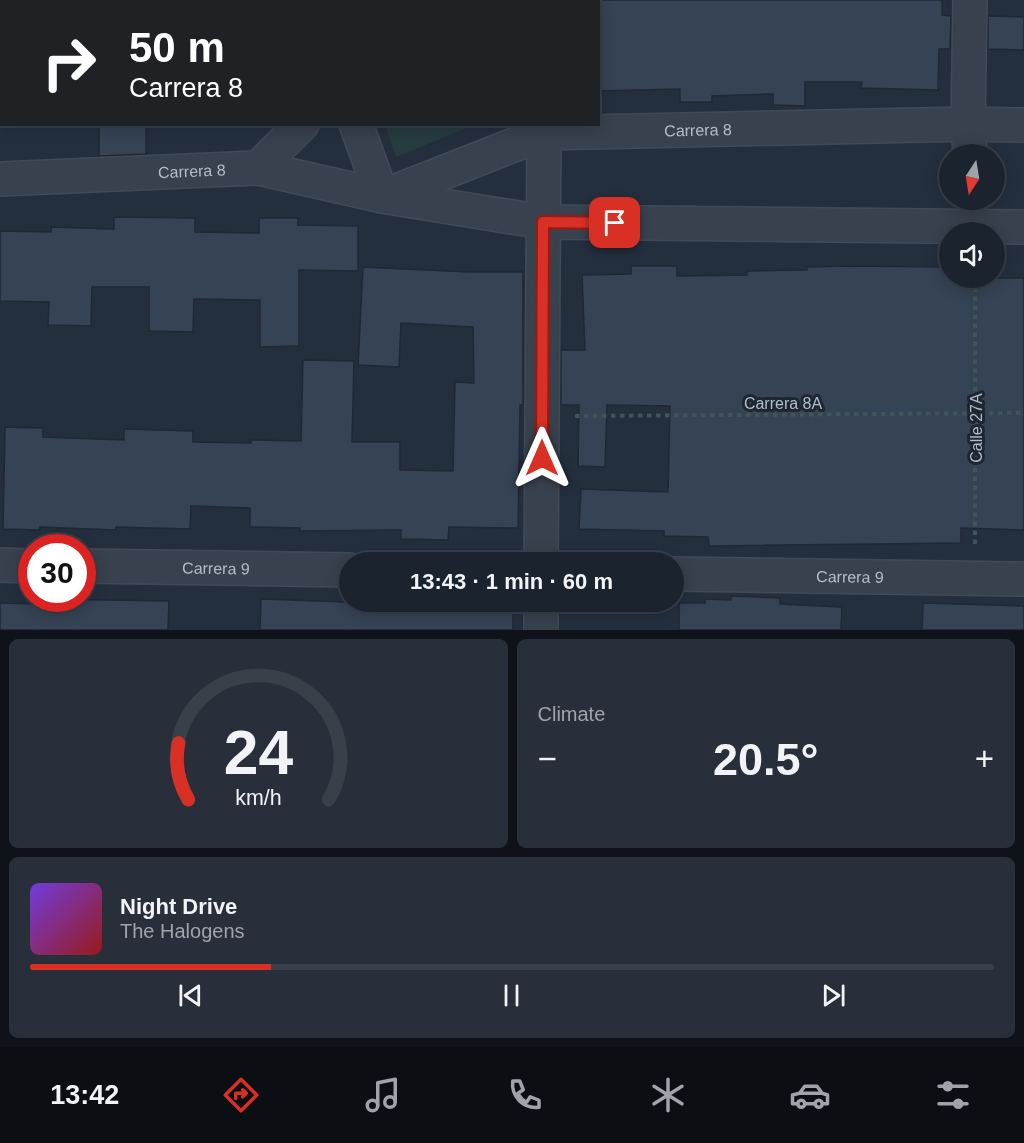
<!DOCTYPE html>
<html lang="en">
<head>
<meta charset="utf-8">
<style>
  :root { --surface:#1b232e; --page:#282f3a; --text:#f1f3f6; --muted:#a0a4aa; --line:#39404a; --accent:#d93025 }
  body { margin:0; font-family:Arial,sans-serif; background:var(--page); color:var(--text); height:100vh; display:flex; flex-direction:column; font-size:22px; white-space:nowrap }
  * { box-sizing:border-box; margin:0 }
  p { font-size:20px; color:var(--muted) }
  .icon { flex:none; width:33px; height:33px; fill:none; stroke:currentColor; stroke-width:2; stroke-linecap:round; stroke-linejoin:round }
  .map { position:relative; height:630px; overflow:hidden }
  .panel { display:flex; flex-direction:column; gap:9px; padding:9px; background:#0f1319; flex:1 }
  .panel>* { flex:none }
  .guide { position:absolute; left:0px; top:0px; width:600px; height:126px; box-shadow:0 3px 15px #0003,0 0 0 2px var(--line); background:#202124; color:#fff; overflow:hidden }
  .needle { width:39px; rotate:192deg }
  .controls { position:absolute; left:939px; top:144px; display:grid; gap:12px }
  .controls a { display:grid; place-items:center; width:66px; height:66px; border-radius:50%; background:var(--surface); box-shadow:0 3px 15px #0003,0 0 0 2px var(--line); font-size:30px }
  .speed { position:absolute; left:18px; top:534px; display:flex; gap:12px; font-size:30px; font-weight:700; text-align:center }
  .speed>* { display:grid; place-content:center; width:78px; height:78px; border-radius:50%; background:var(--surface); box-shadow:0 3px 15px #0003,0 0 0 2px var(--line); line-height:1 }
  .speed .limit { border:9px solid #d22; background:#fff; color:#111 }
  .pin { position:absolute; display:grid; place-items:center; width:51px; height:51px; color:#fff; margin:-26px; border-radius:12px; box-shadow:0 3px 9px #0006 }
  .me { position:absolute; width:66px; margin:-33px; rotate:0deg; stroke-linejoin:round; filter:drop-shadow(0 0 4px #0008) }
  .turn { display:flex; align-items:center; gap:21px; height:126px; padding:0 30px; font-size:27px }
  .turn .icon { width:78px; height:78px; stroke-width:2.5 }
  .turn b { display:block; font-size:42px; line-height:51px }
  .big { font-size:45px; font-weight:600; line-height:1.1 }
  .panel .tile { flex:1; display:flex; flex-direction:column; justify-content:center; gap:9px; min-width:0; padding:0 21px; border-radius:9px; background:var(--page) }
  .panel .dial { align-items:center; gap:0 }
  .dial svg { height:156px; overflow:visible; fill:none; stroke:var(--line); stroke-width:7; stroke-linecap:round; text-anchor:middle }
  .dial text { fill:var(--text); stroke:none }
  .song { display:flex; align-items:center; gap:18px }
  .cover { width:72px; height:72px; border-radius:9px; background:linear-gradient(135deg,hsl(260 70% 55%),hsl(0 70% 35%)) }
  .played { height:6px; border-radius:3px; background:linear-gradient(90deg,var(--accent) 25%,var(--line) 25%) }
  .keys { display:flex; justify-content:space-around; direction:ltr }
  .heat { display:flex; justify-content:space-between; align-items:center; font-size:33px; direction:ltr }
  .panel .tiles { flex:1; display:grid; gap:9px; grid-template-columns:1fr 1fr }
  .tile:last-child { grid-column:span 2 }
  .trip { position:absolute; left:339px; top:552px; width:345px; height:60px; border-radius:30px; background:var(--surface); box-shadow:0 3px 15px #0003,0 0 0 2px var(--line); font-weight:600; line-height:60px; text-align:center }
  .tab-bar { display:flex; height:96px; justify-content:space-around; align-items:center; background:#0b0e12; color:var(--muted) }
  .tab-bar .icon { width:42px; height:42px }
  .tab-bar .on { color:var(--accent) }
  .tab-bar b { font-size:27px; color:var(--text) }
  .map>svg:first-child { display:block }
  .green { fill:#263c3f }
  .building { fill:#364354; stroke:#1f2835; stroke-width:1.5 }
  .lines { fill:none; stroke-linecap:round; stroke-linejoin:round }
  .minor-casing { stroke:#414a57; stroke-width:36 }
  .path { stroke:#3f5557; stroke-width:4; stroke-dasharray:4.5 4.5; stroke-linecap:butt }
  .minor { stroke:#38414e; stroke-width:33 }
  .route-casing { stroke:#8d1f18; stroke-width:15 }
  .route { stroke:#d93025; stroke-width:10 }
  .labels { text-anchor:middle; stroke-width:6; stroke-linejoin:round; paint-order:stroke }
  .street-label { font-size:16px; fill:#b4bcc9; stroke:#1d2633 }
</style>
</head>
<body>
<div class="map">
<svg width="1024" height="630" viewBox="0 0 1024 630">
  <rect width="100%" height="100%" fill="#242f3e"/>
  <path class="green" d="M385 124H474V125L396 157Z"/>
  <path class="building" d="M598 0H942V15L951 16 950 49H939L938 90 861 88 862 82H805V106L773 105V94L712 96V102H680V89L598 91Z
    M988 16 1024 17V50L988 49Z
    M99 124H146V154L99 156Z
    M114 217 195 218V232L259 233V218H298V225L358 226V271L299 270V346L260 347V300L194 299 193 332 149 331V287H92L91 326 48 325 49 302 0 301V231L51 232V227L114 229Z
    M631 266H677V276L747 275V271L807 270V267L849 266 950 267V278H1024V530L961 528V543L709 546 708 537 664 536V531L579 529 581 489 668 492 670 406 607 405 605 467 578 466 579 405H561V350H585L582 275 631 274Z
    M363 267 468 272H523V405H520L518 528 449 527 448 540 401 539V530L300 531V528L250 527V508L191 506 190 529 116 527V530L40 527V530L3 529 5 427 43 428V437L124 440V429L193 431V442L251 443V440L301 441 303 360 354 361 352 442H400V470L453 471 455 382 474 383 473 327 401 323 399 367 358 365Z
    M731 596 780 598V604L842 607 841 630H679V603H705V599L731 600Z
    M38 599 169 601 168 630H0V603L38 604Z
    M261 599 375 603 452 602 513 603V630H260Z
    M923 603 1024 606V630H922Z"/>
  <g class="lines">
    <defs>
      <g id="minor">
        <path d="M970 0 968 124 970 154"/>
        <path d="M412 2 413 0"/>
        <path d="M356 124 382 196"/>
        <path d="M258 168 302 124"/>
        <path id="s1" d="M0 179 258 168 382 196 543 222 1024 227"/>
        <path id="s2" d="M384 196 544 133 968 124 1024 125"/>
        <path d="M541 562 544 133"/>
        <path d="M0 565 32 566"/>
        <path id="s3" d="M82 566 350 570"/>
        <path id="s4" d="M674 574 1024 579"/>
        <path d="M541 630V602"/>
      </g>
    </defs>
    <use href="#minor" class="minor-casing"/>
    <path class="path" d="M537 0V2
      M575 416 1024 413
      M975 544V278"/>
    <use href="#minor" class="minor"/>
  </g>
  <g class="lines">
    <defs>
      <path id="route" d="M542 458 543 222 615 223"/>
    </defs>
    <use href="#route" class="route-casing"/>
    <use href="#route" class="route"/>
  </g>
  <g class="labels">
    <g class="street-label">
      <text dy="6" stroke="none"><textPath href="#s2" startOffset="326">Carrera 8</textPath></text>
      <text dy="6" stroke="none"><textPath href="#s1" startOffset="192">Carrera 8</textPath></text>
      <text x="783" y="409">Carrera 8A</text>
      <text transform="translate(976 428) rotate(-90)" y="6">Calle 27A</text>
      <text dy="6" stroke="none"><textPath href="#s3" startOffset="134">Carrera 9</textPath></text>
      <text dy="6" stroke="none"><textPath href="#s4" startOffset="176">Carrera 9</textPath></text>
    </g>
  </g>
</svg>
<div class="controls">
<a><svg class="needle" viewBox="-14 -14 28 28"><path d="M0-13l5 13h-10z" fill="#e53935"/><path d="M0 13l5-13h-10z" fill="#a0a4aa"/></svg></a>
<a><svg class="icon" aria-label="sound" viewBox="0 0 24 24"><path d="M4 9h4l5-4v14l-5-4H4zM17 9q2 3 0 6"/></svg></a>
</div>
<div class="speed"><div class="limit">30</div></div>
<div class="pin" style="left:615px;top:223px;background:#d93025"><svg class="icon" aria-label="arrive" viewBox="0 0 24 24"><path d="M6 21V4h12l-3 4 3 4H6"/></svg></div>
<svg class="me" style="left:542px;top:458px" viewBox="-20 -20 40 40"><path d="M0-17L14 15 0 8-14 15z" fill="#d93025" stroke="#fff" stroke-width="4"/></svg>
<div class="trip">13:43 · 1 min · 60 m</div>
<div class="guide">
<div class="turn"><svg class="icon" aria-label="right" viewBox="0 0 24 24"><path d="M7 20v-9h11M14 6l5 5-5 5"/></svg><div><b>50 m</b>Carrera 8</div></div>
</div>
</div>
<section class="panel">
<div class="tiles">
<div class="tile dial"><svg viewBox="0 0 100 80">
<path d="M14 69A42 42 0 1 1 86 69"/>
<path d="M14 69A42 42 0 0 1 9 40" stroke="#d93025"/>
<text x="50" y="56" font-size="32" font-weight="700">24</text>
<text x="50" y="72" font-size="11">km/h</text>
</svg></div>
<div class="tile"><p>Climate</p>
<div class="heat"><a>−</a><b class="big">20.5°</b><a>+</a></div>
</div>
<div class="tile">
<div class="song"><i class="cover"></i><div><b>Night Drive</b><p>The Halogens</p></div></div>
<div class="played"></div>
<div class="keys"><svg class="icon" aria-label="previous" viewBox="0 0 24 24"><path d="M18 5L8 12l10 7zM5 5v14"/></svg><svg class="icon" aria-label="pause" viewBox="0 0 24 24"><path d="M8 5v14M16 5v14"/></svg><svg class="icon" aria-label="next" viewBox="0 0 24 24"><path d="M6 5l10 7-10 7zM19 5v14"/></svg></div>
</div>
</div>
</section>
<nav class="tab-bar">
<b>13:42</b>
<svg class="icon on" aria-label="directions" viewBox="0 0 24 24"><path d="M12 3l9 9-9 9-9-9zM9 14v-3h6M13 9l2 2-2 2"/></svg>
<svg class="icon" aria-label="music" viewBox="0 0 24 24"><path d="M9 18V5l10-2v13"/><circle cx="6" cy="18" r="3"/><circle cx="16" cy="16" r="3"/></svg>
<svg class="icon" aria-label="phone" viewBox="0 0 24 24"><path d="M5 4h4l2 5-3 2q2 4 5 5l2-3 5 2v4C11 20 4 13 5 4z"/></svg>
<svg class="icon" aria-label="climate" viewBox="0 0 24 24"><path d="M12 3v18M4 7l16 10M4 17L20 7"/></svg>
<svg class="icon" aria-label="car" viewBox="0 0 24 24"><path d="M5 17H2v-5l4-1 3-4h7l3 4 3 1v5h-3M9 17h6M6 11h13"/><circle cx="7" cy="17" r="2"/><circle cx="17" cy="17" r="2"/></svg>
<svg class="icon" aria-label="filters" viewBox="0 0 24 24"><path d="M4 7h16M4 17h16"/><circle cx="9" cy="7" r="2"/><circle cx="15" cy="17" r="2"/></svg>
</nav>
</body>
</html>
